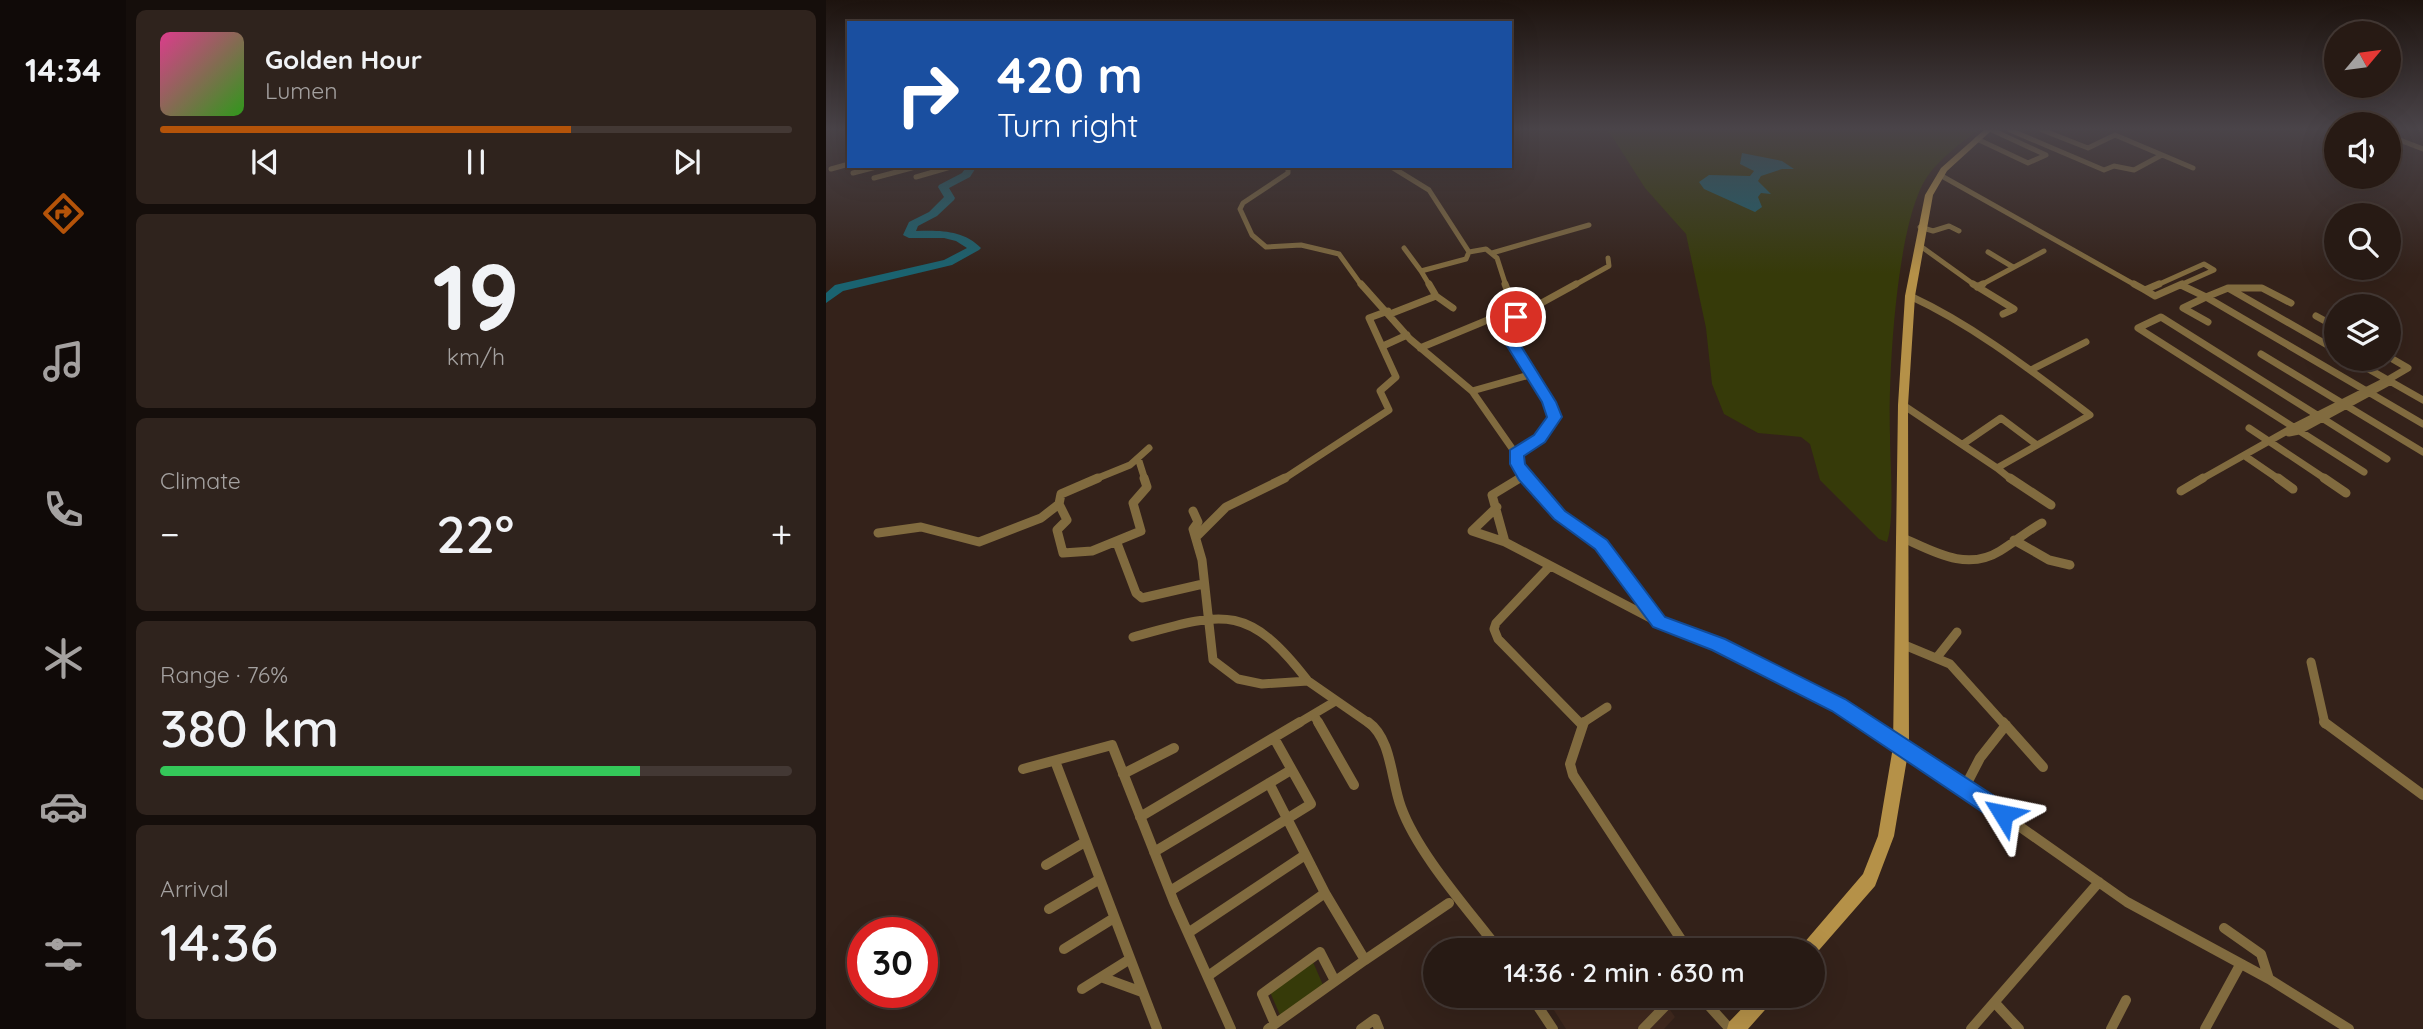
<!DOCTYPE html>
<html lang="en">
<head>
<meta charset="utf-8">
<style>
  :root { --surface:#271a14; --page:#2f231d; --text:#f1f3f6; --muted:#a4a1a0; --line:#433834; --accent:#b45309 }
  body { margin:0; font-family:Quicksand,sans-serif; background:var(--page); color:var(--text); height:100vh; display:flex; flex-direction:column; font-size:26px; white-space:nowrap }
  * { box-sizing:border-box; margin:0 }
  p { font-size:23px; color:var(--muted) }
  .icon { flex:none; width:38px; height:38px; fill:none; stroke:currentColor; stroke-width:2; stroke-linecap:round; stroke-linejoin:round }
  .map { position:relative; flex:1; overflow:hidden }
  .drawer { display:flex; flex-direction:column; gap:10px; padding:10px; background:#150e0b; width:700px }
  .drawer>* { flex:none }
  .hud { position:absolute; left:21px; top:21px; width:665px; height:147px; border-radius:0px; box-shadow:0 7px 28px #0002,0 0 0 2px var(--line); background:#1a4fa0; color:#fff; overflow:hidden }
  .needle { width:46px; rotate:61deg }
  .controls { position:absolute; left:1498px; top:21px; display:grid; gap:14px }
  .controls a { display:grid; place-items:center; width:77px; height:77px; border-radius:50%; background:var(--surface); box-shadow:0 7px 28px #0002,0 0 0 2px var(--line); font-size:35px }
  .speed { position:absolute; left:21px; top:917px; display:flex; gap:14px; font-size:35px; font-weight:700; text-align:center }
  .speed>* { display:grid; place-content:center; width:91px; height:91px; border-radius:50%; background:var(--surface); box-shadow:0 7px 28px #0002,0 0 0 2px var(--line); line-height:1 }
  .speed .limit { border:10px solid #d22; background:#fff; color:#111 }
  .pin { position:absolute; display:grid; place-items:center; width:60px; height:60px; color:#fff; margin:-30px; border:4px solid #fff; border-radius:50%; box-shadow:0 2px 7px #0007 }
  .me { position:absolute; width:77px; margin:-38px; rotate:305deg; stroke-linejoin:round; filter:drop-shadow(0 0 5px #0008) }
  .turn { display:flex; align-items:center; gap:24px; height:147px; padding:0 35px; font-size:32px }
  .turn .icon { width:91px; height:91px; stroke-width:2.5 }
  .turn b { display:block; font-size:49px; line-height:60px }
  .big { font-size:52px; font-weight:600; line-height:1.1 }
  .drawer .tile { flex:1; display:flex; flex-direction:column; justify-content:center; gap:10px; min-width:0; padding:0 24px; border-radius:10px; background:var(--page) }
  .drawer .dial { align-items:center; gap:0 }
  .dial b { font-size:91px; line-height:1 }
  .song { display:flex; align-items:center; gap:21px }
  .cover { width:84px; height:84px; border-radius:10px; background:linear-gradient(135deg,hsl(330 70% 55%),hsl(110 70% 35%)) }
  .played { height:7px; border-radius:4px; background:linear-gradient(90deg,var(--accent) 65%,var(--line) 65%) }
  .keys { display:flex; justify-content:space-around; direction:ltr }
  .heat { display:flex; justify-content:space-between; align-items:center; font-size:38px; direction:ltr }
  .charge { height:10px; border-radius:5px; background:linear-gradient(90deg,#34c759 76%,var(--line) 0) }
  .trip { position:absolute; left:597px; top:938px; width:402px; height:70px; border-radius:35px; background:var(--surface); box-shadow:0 7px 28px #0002,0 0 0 2px var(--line); font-weight:600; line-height:70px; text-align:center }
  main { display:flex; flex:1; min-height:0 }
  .tabs { display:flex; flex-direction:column; width:126px; justify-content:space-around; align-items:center; background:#100a08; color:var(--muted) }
  .tabs .icon { width:49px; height:49px }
  .tabs .selected { color:var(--accent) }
  .tabs b { font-size:32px; color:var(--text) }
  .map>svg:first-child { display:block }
  .built { fill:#40291e }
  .green { fill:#363a09 }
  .water { fill:#1a6370 }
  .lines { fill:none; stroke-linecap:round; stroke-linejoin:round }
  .river { fill:#1a6370; fill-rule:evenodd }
  .street-far3 { stroke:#816b3f; stroke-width:5 }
  .street-far2 { stroke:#816b3f; stroke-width:7 }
  .street-far1 { stroke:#816b3f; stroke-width:9 }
  .street { stroke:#816b3f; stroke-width:10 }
  .secondary { fill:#b59148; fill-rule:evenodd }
  .route { fill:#1a73e8; stroke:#114b97; stroke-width:2 }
</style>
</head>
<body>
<main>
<nav class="tabs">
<b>14:34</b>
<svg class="icon selected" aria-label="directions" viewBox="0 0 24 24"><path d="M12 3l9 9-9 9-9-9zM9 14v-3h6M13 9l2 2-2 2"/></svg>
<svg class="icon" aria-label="music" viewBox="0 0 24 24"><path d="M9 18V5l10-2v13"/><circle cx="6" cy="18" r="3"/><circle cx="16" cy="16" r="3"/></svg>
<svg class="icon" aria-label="phone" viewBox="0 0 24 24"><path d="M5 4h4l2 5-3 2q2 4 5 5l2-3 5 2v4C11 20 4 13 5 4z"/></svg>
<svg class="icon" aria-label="climate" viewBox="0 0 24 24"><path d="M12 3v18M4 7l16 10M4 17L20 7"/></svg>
<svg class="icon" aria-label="car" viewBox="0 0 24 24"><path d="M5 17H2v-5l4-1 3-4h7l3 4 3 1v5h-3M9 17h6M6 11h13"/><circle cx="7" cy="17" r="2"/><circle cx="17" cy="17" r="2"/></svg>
<svg class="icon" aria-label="filters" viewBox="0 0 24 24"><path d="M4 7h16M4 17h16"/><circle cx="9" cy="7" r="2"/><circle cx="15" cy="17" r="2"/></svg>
</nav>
<section class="drawer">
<div class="tile">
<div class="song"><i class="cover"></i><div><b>Golden Hour</b><p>Lumen</p></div></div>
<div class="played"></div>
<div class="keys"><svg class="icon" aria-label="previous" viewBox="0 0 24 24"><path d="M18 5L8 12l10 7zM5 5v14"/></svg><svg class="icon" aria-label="pause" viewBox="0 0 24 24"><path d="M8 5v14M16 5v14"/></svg><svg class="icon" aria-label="next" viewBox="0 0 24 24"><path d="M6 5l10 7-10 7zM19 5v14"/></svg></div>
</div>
<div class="tile dial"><b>19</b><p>km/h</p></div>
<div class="tile"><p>Climate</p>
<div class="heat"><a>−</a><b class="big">22°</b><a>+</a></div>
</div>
<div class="tile"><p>Range · 76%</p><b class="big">380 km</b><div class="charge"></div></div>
<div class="tile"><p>Arrival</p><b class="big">14:36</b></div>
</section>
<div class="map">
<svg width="1597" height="1029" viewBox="0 0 1597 1029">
  <rect width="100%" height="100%" fill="#34221a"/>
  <path class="built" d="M719 996H834L849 1017 838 1029H740Z"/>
  <path class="green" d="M782 130H1152C1135 143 1113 159 1101 177 1070 223 1062 378 1064 435 1064 462 1069 519 1061 542L1053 539 994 480 984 444 975 437 932 433 898 414 886 384 880 328 860 234 819 188Z
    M487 962 497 985 454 1015 444 992Z"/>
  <path class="water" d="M916 153 956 161 968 169H956L935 176 932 181 945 194 935 193 932 197 936 207 929 212 878 189 873 182 883 175 924 176 928 171 914 164Z"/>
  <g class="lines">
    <path class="river" d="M141 166H151L144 177 123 188 129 198 128 200 111 216 92 226 90 231C113 230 138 230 155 248L153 250 126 265 17 291 0 303V293L9 285 118 260 141 248 130 241 118 238H83L77 235 83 222 103 212 118 197 112 187 113 185 136 173Z"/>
    <path class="street-far3" d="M1184 130 1278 170 1288 166 1308 170 1334 156
      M1216 130 1262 148 1289 135 1367 168
      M1563 136 1597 149
      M1151 139 1202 163 1220 155 1166 130
      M462 166V173L417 203 414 209 426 235 440 247 475 245 513 254 536 286
      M564 166 603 190 643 252 640 259 595 271 604 286
      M5 169 23 164
      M27 173 54 166
      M1114 175 1311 286
      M90 177 128 166
      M48 178 93 166
      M1094 227 1107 231 1123 226 1133 231
      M1093 245 1150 286
      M578 248 595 271
      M643 252 660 249 671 258 680 286
      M1162 252 1187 267
      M666 253 763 225
      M747 286 783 266 782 258
      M1153 286 1218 251
      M1329 286 1378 264 1388 270 1352 286"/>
    <path class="street-far2" d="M535 284 584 339 646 391 690 454 702 480
      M603 284 610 296 627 308
      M679 284 689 311 683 338 729 417 713 438 690 454
      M1147 284 1188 309 1177 314
      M1308 284 1319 290
      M1333 284 1319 290 1329 296 1356 284
      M1355 285 1380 297 1402 288 1510 350
      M1151 287 1157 284
      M1402 288H1436L1465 303
      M564 314 610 296
      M1490 316 1510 327
      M1382 322 1357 308 1380 297 1597 424
      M1312 328 1538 472
      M1312 328 1335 317 1491 415
      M557 346 581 335
      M594 348 681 312 710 306 750 284
      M1435 354 1597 452
      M1563 357 1582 368 1565 378
      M1525 359 1597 400
      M1205 370 1260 342
      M646 391 707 374
      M1077 405 1171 468 1264 415C1207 372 1149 326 1084 296
      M1496 418 1561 459
      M1423 428 1501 480
      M1137 444 1175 418 1211 445
      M1419 456 1454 480
      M313 461 319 480
      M1171 468 1186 480
      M267 480 304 465 323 448
      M456 480 563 410 554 391 570 377 543 318 562 311
      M691 480 698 476
      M1374 480 1468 427 1565 378V381L1473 431 1463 433"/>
    <path class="street-far1" d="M272 478 235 494 233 504 241 520 231 530 237 553 266 551 315 531 307 503 321 487 318 478
      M694 478 666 495 679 542 832 622
      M700 478 734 515 775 545 833 622 892 645 1012 705 1042 724
      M1184 478 1225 505
      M1452 478 1467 489
      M1498 478 1520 493
      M1355 491 1377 478
      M671 507 646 531 679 542
      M367 511 372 522 367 529 376 560 387 660 412 679 436 684 482 681 544 724
      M52 533 95 527 153 542 215 518 233 504
      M370 537 400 507 459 478
      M1075 537C1107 551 1140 572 1174 551 1189 542 1201 531 1216 523
      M1188 540 1223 560 1244 565
      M291 543 310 593 316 598 377 584
      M723 567 670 623 668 629 672 639 755 724
      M307 637C398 612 421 602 482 681
      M1076 644 1124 664 1178 724
      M1112 656 1131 632
      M1485 662 1499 724
      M488 715 493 724
      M471 724 508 702
      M755 724 781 707"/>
    <path class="street" d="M492 722 528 785
      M542 722C566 739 565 781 575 807 592 854 642 909 673 950
      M758 722 744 764 747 775 862 950
      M1039 722 1119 774 1301 902 1443 979 1523 1029
      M1177 722 1217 767
      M1498 722 1597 795
      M229 761 331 1029
      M197 769 286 745 348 902 405 1029
      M297 774 348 748
      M1139 787 1154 758 1180 725
      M314 817 474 722
      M328 852 465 770
      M220 865 259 842
      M344 891 485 804 448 738
      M223 909 274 879
      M1398 928 1435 954 1443 979
      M362 933 479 855
      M238 949 288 918
      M539 960 623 903
      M382 976 499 893
      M275 977 316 992
      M256 989 304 959
      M705 996 727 1029
      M874 996 904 1029
      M1170 1004 1193 1029
      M449 1024 436 994 494 952 509 981
      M442 1029 539 960 499 893 443 783
      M535 1029 549 1019 553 1029
      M817 1029 849 996
      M1145 1029 1273 882
      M1285 1029 1300 1000
      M1379 1029 1414 965"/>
    <path class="secondary" d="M1158 130H1166L1121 171 1107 195 1089 296 1082 405 1083 747 1068 836 1049 886 987 957V950H974L977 944 1037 874 1052 836 1067 747 1072 405 1079 296 1099 195 1115 168Z
      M928 996H949L946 1002 922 1029H901L903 1022Z"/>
  </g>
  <linearGradient id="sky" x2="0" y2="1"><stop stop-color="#1d130e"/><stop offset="0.47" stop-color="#4a4449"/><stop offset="1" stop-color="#4a4449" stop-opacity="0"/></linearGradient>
  <rect width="1597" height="274" fill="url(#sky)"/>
  <path class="route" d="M685 315 696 317 690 338 730 402 736 417 719 442 698 456 699 464 739 511 781 540 839 617 899 639 1019 699 1185 807 1188 814 1185 821 1177 824 1170 821 1006 711 886 650 827 627 769 549 728 519 693 480 684 464V450L708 435 721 417 716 402 676 338Z"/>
</svg>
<div class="controls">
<a><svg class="needle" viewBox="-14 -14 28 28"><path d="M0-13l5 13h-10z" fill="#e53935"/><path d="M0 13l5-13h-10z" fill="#a4a1a0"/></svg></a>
<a><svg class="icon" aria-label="sound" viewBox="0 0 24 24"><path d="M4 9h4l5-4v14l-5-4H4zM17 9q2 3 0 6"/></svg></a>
<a><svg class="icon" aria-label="search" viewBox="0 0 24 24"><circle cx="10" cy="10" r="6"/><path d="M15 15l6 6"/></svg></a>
<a><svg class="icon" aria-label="layers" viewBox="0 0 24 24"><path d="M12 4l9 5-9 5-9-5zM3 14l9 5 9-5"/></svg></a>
</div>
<div class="speed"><div class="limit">30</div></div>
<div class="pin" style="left:690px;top:317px;background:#d93025"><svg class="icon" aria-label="arrive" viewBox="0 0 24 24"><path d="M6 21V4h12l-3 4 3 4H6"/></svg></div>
<svg class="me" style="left:1177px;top:814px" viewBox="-20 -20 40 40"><path d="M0-17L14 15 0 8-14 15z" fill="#1a73e8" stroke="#fff" stroke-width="4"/></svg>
<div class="trip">14:36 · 2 min · 630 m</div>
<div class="hud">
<div class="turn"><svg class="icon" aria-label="right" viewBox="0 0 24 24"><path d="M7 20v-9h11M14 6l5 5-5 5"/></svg><div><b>420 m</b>Turn right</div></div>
</div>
</div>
</main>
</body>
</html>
